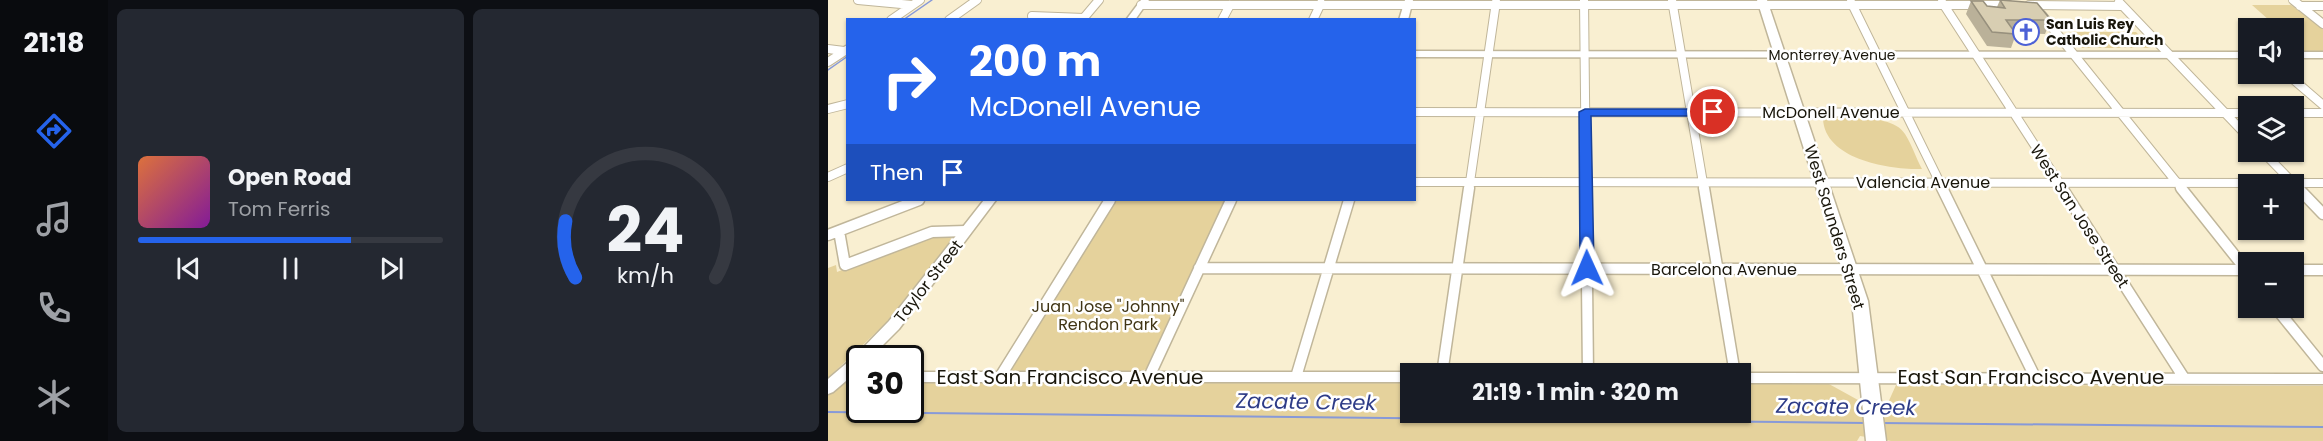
<!DOCTYPE html>
<html lang="en">
<head>
<meta charset="utf-8">
<style>
  :root { --surface:#171b24; --page:#242831; --text:#f1f3f6; --muted:#9ea1a6; --line:#363941; --accent:#2563eb }
  body { margin:0; font-family:Poppins,sans-serif; background:var(--page); color:var(--text); height:100vh; display:flex; flex-direction:column; font-size:22px; white-space:nowrap }
  * { box-sizing:border-box; margin:0 }
  p { font-size:20px; color:var(--muted) }
  .icon { flex:none; width:33px; height:33px; fill:none; stroke:currentColor; stroke-width:2; stroke-linecap:round; stroke-linejoin:round }
  .map { position:relative; flex:1; overflow:hidden }
  .side { display:flex; flex-direction:column; gap:9px; padding:9px; background:#0d0f14; width:720px }
  .side>* { flex:none }
  .guide { position:absolute; left:18px; top:18px; width:570px; height:183px; border-radius:0px; box-shadow:0 2px 4px #0004; background:#2563eb; color:#fff; overflow:hidden }
  .tools { position:absolute; left:1410px; top:18px; display:grid; gap:12px }
  .tools a { display:grid; place-items:center; width:66px; height:66px; border-radius:0px; background:var(--surface); box-shadow:0 2px 4px #0004; font-size:30px }
  .speed { position:absolute; left:18px; top:345px; display:flex; gap:12px; font-size:30px; font-weight:700; text-align:center }
  .speed>* { display:grid; place-content:center; width:78px; height:78px; border-radius:50%; background:var(--surface); box-shadow:0 2px 4px #0004; line-height:1 }
  .speed .limit { border:3px solid #111; border-radius:9px; background:#fff; color:#111 }
  .pin { position:absolute; display:grid; place-items:center; width:51px; height:51px; color:#fff; margin:-26px; border:3px solid #fff; border-radius:50%; box-shadow:0 2px 6px #0007 }
  .me { position:absolute; width:66px; margin:-33px; rotate:359deg; stroke-linejoin:round; filter:drop-shadow(0 0 4px #0008) }
  .turn { display:flex; align-items:center; gap:21px; height:126px; padding:0 24px; font-size:27px }
  .turn .icon { width:78px; height:78px; stroke-width:2.5 }
  .turn b { display:block; font-size:42px; line-height:51px }
  .then { display:flex; align-items:center; height:57px; padding:0 24px; background:#0003; gap:12px; font-size:22px }
  .side .tile { flex:1; display:flex; flex-direction:column; justify-content:center; gap:9px; min-width:0; padding:0 21px; border-radius:9px; background:var(--page) }
  .side .dial { align-items:center; gap:0 }
  .dial svg { height:156px; overflow:visible; fill:none; stroke:var(--line); stroke-width:7; stroke-linecap:round; text-anchor:middle }
  .dial text { fill:var(--text); stroke:none }
  .song { display:flex; align-items:center; gap:18px }
  .cover { width:72px; height:72px; border-radius:9px; background:linear-gradient(135deg,hsl(20 70% 55%),hsl(290 70% 35%)) }
  .played { height:6px; border-radius:3px; background:linear-gradient(90deg,var(--accent) 70%,var(--line) 70%) }
  .keys { display:flex; justify-content:space-around; direction:ltr }
  .side .tiles { flex:1; display:grid; gap:9px; grid-template-columns:repeat(2,1fr) }
  .trip { position:absolute; left:572px; top:363px; width:351px; height:60px; border-radius:0px; background:var(--surface); box-shadow:0 2px 4px #0004; font-weight:700; line-height:60px; text-align:center }
  main { display:flex; flex:1; min-height:0 }
  .menu { display:flex; flex-direction:column; width:108px; justify-content:space-around; align-items:center; background:#090b0e; color:var(--muted) }
  .menu .icon { width:42px; height:42px }
  .menu .current { color:var(--accent) }
  .menu b { font-size:27px; color:var(--text) }
  .map>svg:first-child { display:block }
  .green { fill:#e5d29c }
  .lines { fill:none; stroke-linecap:round; stroke-linejoin:round }
  .stream-far1 { stroke:#8799d8; stroke-width:1.5 }
  .stream { stroke:#8799d8; stroke-width:2 }
  .minor-far1-casing { stroke:#c0b69a; stroke-width:10 }
  .minor-casing { stroke:#c0b69a; stroke-width:13 }
  .tertiary-casing { stroke:#c0b69a; stroke-width:3 }
  .primary-casing { stroke:#c0b69a; stroke-width:3 }
  .minor-far1 { stroke:#fff; stroke-width:8 }
  .minor { stroke:#fff; stroke-width:10 }
  .tertiary { fill:#fff; fill-rule:evenodd }
  .primary { fill:#fff; fill-rule:evenodd }
  .wall { fill:#bab199 }
  .building { fill:#d8ceb2; stroke:#97907d; stroke-width:1.5 }
  .route { fill:#2563eb; stroke:#184099; stroke-width:1.5 }
  .labels { text-anchor:middle; stroke-width:5; stroke-linejoin:round; paint-order:stroke }
  .far-poi-label { font-size:14px; font-weight:bold; fill:#19160b; stroke:#fff; text-anchor:start }
  .far-street-label { font-size:14px; fill:#19160b; stroke:#fff }
  .street-label { font-size:16px; fill:#19160b; stroke:#fff }
  .park-label { font-size:16px; fill:#403515; stroke:#fff }
  .near-street-label { font-size:20px; fill:#19160b; stroke:#fff }
  .near-water-label { font-size:21px; font-style:italic; fill:#2e3c87; stroke:#fff }
</style>
</head>
<body>
<main>
<nav class="menu">
<b>21:18</b>
<svg class="icon current" aria-label="directions" viewBox="0 0 24 24"><path d="M12 3l9 9-9 9-9-9zM9 14v-3h6M13 9l2 2-2 2"/></svg>
<svg class="icon" aria-label="music" viewBox="0 0 24 24"><path d="M9 18V5l10-2v13"/><circle cx="6" cy="18" r="3"/><circle cx="16" cy="16" r="3"/></svg>
<svg class="icon" aria-label="phone" viewBox="0 0 24 24"><path d="M5 4h4l2 5-3 2q2 4 5 5l2-3 5 2v4C11 20 4 13 5 4z"/></svg>
<svg class="icon" aria-label="climate" viewBox="0 0 24 24"><path d="M12 3v18M4 7l16 10M4 17L20 7"/></svg>
</nav>
<section class="side">
<div class="tiles">
<div class="tile">
<div class="song"><i class="cover"></i><div><b>Open Road</b><p>Tom Ferris</p></div></div>
<div class="played"></div>
<div class="keys"><svg class="icon" aria-label="previous" viewBox="0 0 24 24"><path d="M18 5L8 12l10 7zM5 5v14"/></svg><svg class="icon" aria-label="pause" viewBox="0 0 24 24"><path d="M8 5v14M16 5v14"/></svg><svg class="icon" aria-label="next" viewBox="0 0 24 24"><path d="M6 5l10 7-10 7zM19 5v14"/></svg></div>
</div>
<div class="tile dial"><svg viewBox="0 0 100 80">
<path d="M14 69A42 42 0 1 1 86 69"/>
<path d="M14 69A42 42 0 0 1 9 40" stroke="#2563eb"/>
<text x="50" y="56" font-size="32" font-weight="700">24</text>
<text x="50" y="72" font-size="11">km/h</text>
</svg></div>
</div>
</section>
<div class="map">
<svg width="1495" height="441" viewBox="0 0 1495 441">
  <rect width="100%" height="100%" fill="#f9efd1"/>
  <path class="green" d="M1424 5H1463L1495 29V51H1475L1466 42V28H1450Z
    M1241 32H1308L1323 48H1254Z
    M995 119C1017 119 1064 113 1077 134 1084 145 1088 158 1094 169 1063 170 997 160 995 119Z
    M285 200H397L318 369 312 372 183 371Z
    M123 235 121 237 124 239 58 323 1 377 31 378 32 410H82L83 382 582 383V412H912V384H1001L1030 400 1059 405 1068 385 1495 386V441H1063L1032 436 1029 441H0V268L8 265 9 272 96 238Z"/>
  <g class="lines">
    <path class="stream-far1" d="M75 20 104 0
      M0 70 20 56"/>
    <path class="stream" d="M0 412 1038 423
      M1053 423 1495 427"/>
    <defs>
      <path id="minor-far1" d="M30 0 84 5
        M756 0 758 189
        M844 0 876 189
        M1465 0 1495 24
        M1023 2 1115 189
        M1114 2 1235 189
        M1291 2 1420 137
        M313 5H1181
        M1201 5 1294 6
        M1472 6H1495
        M1214 15 1354 189
        M204 16 256 18
        M63 20 92 0
        M121 20 149 0
        M254 20 271 0
        M394 20 402 5
        M485 20 493 3
        M0 49 16 51
        M0 62 20 49
        M1459 74 1495 105
        M0 109 20 104
        M586 112 1420 113
        M1466 113H1495
        M1435 152 1471 189
        M0 177 20 168
        M586 182 1495 183
        M641 189 668 2"/>
      <path id="minor" d="M758 188 760 374
        M876 188 907 374
        M1114 188 1207 377
        M1234 188 1356 378
        M1353 188 1419 271
        M1470 188 1495 214
        M11 231 17 265 104 232 138 231
        M0 235 91 200
        M371 268 1420 270
        M1466 270H1495
        M1448 308 1495 366
        M614 374 641 188
        M82 377H582
        M172 377 282 200
        M321 377 403 200
        M468 377 521 200
        M912 378 1495 379"/>
      <path id="tertiary" d="M313 0H321L307 20H298Z
        M577 0H585L580 20H571Z
        M586 51 1420 52V58L586 57Z
        M1466 52H1495V58H1466Z
        M156 200H168L71 329 42 358H32V369L5 392 0 394V379L27 356 61 321Z"/>
      <path id="primary" d="M929 0H939L1040 301 1058 441H1038L1024 301Z"/>
    </defs>
    <use href="#minor-far1" class="minor-far1-casing"/>
    <use href="#minor" class="minor-casing"/>
    <use href="#tertiary" class="tertiary-casing"/>
    <use href="#primary" class="primary-casing"/>
    <use href="#minor-far1" class="minor-far1"/>
    <use href="#minor" class="minor"/>
    <use href="#tertiary" class="tertiary"/>
    <use href="#primary" class="primary"/>
  </g>
  <path class="wall" d="M1172 0 1223 20 1217 34 1188 33V34L1183 48 1159 46 1138 14 1143 1 1159 6 1169 7Z"/>
  <path class="building" d="M1172 0 1209 3 1223 20H1178L1188 34 1164 32 1143 1H1155L1159 6 1177 8Z"/>
  <path class="route" d="M757 109H885L890 112 885 116H763L766 268 759 274 752 268 751 112Z"/>
  <defs>
    <symbol id="church-ring" viewBox="-11 -11 22 22"><circle r="9.5" fill="#fff" stroke="#4c61d6" stroke-width="1.5"/><path d="M-1.2-6h2.4v3.5h3.3v2.4h-3.3V6h-2.4V-.1h-3.3v-2.4h3.3Z" fill="#4c61d6"/></symbol>
  </defs>
  <g fill-rule="evenodd">
    <use href="#church-ring" x="1183" y="17" width="30" height="30"/>
  </g>
  <g class="labels">
    <g class="far-poi-label">
      <text x="1218" y="29">San Luis Rey<tspan x="1218" dy="16">Catholic Church</tspan></text>
    </g>
    <g class="far-street-label">
      <text x="1004" y="60">Monterrey Avenue</text>
    </g>
    <g class="street-label">
      <text x="1003" y="118">McDonell Avenue</text>
      <text x="1095" y="188">Valencia Avenue</text>
      <text transform="translate(1252 216) rotate(57)" y="6">West San Jose Street</text>
      <text transform="translate(1007 227) rotate(73)" y="6">West Saunders Street</text>
      <text x="896" y="275">Barcelona Avenue</text>
      <text transform="translate(100 281) rotate(-52)" y="6">Taylor Street</text>
    </g>
    <g class="park-label">
      <text x="280" y="312">Juan Jose "Johnny"<tspan x="280" dy="18">Rendon Park</tspan></text>
    </g>
    <g class="near-street-label">
      <text x="242" y="384">East San Francisco Avenue</text>
      <text x="1203" y="384">East San Francisco Avenue</text>
    </g>
    <g class="near-water-label">
      <text transform="translate(478 402) rotate(1)" y="7">Zacate Creek</text>
      <text transform="translate(1018 407) rotate(1)" y="7">Zacate Creek</text>
    </g>
  </g>
</svg>
<div class="tools">
<a><svg class="icon" aria-label="sound" viewBox="0 0 24 24"><path d="M4 9h4l5-4v14l-5-4H4zM17 9q2 3 0 6"/></svg></a>
<a><svg class="icon" aria-label="layers" viewBox="0 0 24 24"><path d="M12 4l9 5-9 5-9-5zM3 14l9 5 9-5"/></svg></a>
<a>+</a>
<a>−</a>
</div>
<div class="speed"><div class="limit">30</div></div>
<div class="pin" style="left:885px;top:112px;background:#d93025"><svg class="icon" aria-label="arrive" viewBox="0 0 24 24"><path d="M6 21V4h12l-3 4 3 4H6"/></svg></div>
<svg class="me" style="left:759px;top:268px" viewBox="-20 -20 40 40"><path d="M0-17L14 15 0 8-14 15z" fill="#2563eb" stroke="#fff" stroke-width="4"/></svg>
<div class="trip">21:19 · 1 min · 320 m</div>
<div class="guide">
<div class="turn"><svg class="icon" aria-label="right" viewBox="0 0 24 24"><path d="M7 20v-9h11M14 6l5 5-5 5"/></svg><div><b>200 m</b>McDonell Avenue</div></div>
<div class="then">Then<svg class="icon" aria-label="arrive" viewBox="0 0 24 24"><path d="M6 21V4h12l-3 4 3 4H6"/></svg></div>
</div>
</div>
</main>
</body>
</html>
